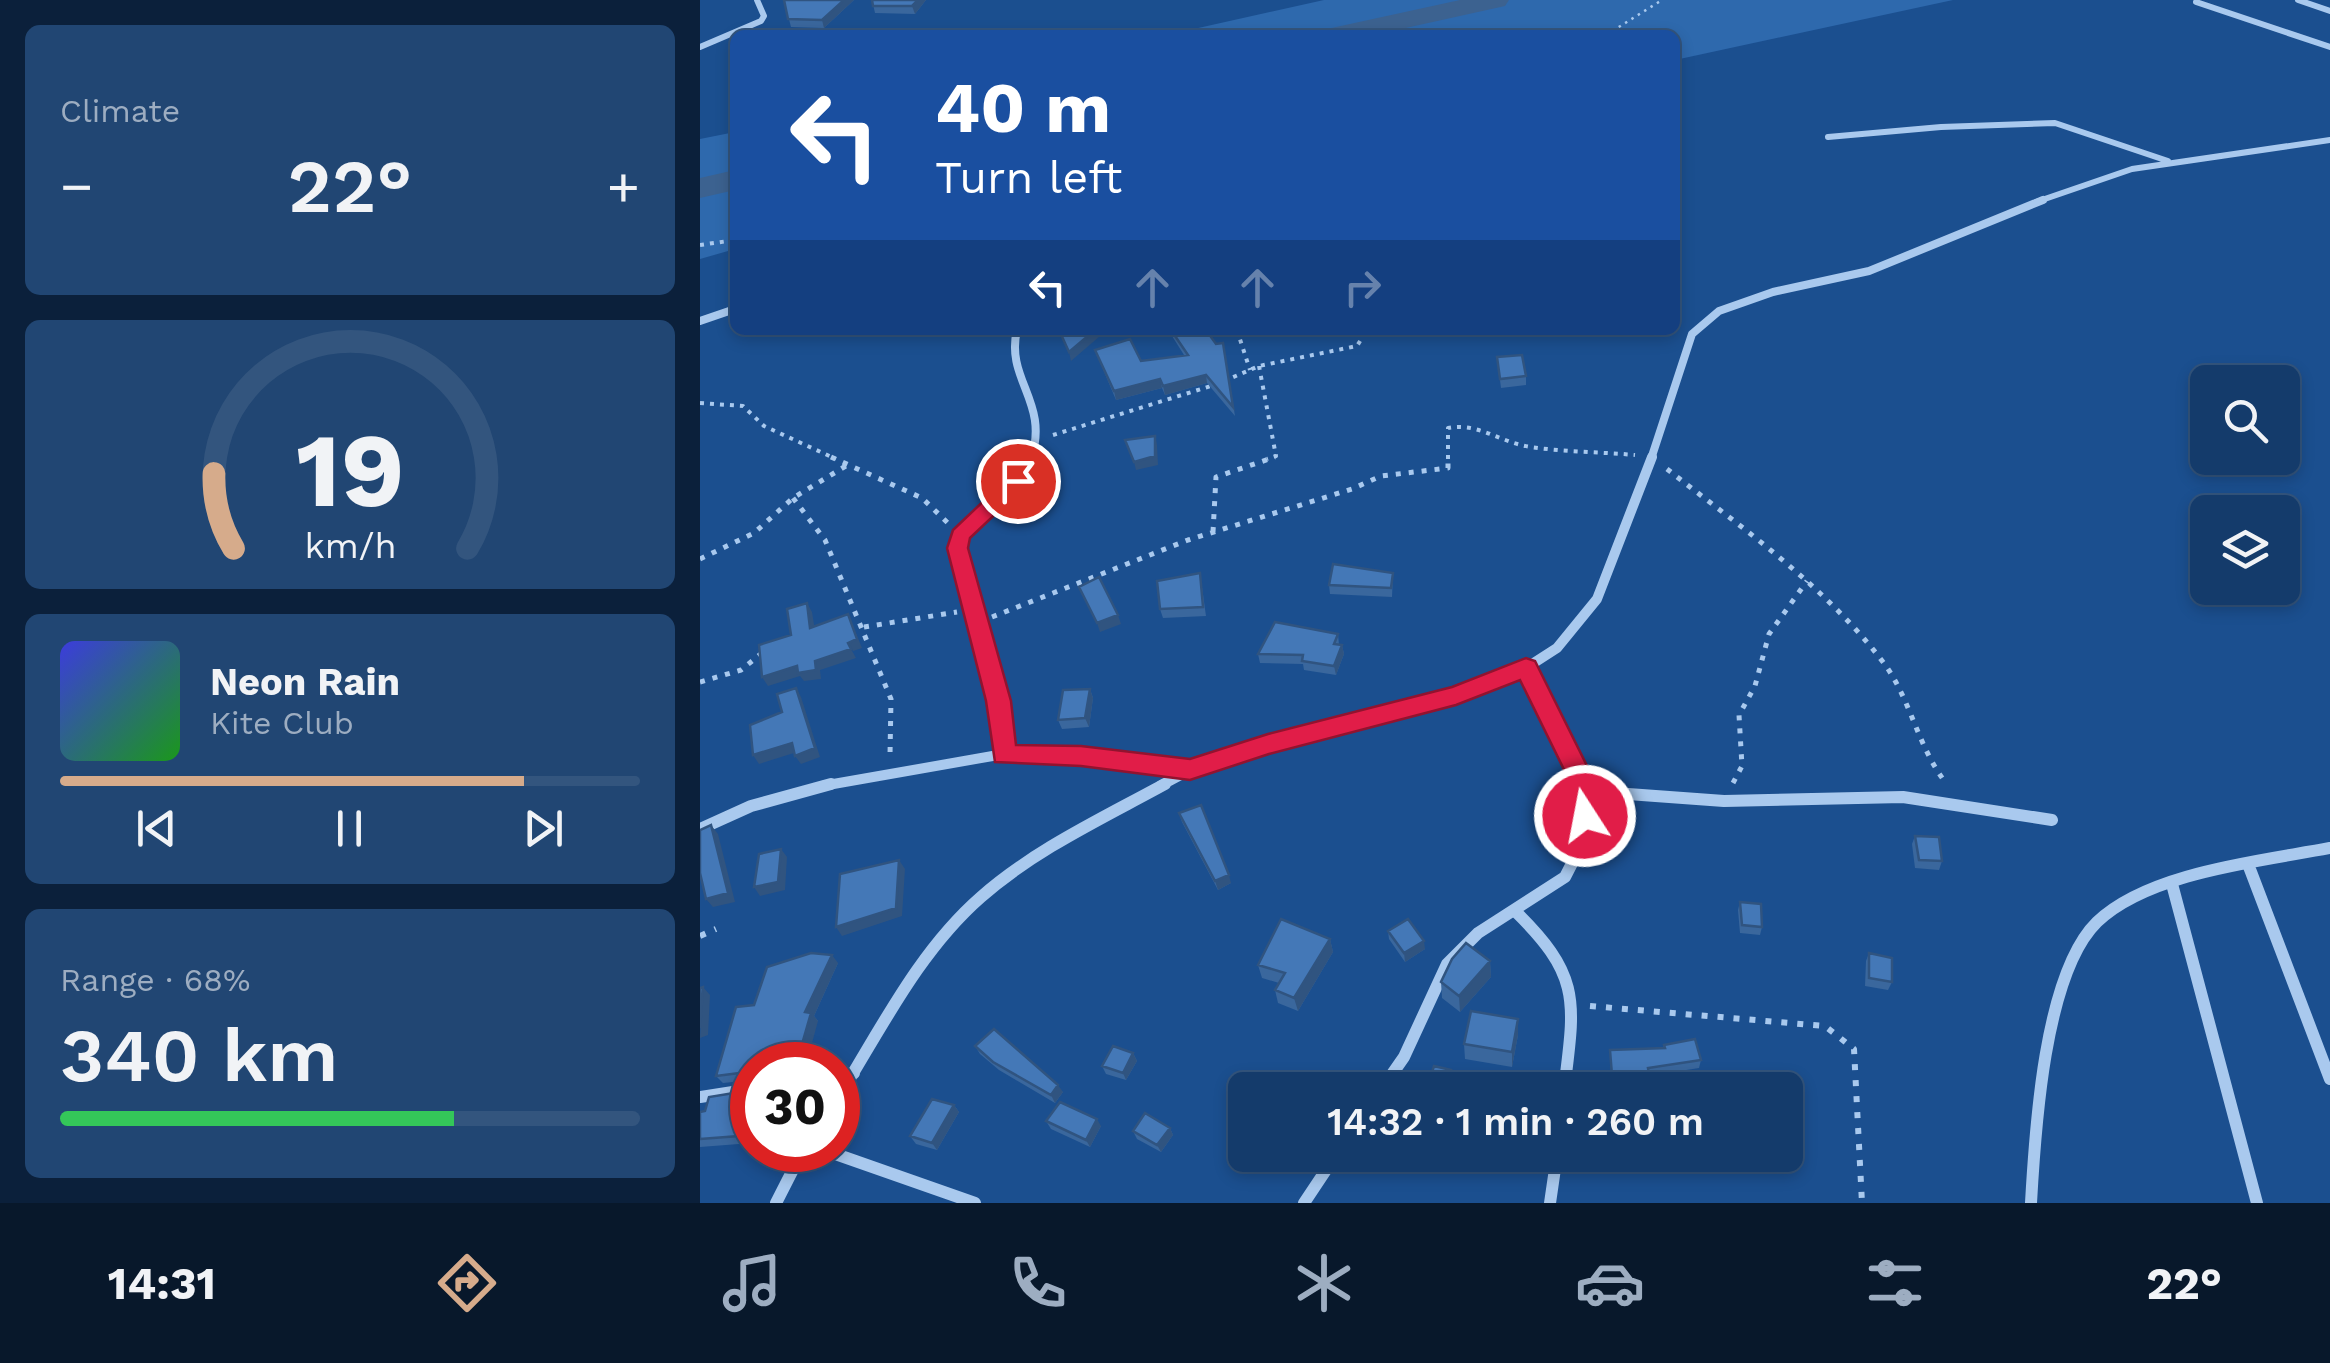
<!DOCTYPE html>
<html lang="en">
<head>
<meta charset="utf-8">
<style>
  :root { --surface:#143b6b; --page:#214673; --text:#f1f3f6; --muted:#9dadc1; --line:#33557e; --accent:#d6ab8b }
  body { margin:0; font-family:"Work Sans",sans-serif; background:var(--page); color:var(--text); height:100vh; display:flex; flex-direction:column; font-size:38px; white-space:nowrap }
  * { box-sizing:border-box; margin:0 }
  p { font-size:32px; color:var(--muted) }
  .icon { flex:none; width:55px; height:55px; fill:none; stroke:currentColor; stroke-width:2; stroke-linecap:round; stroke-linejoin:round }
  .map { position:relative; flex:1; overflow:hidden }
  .side { display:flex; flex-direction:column; gap:25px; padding:25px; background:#0b203b; width:700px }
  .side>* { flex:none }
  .top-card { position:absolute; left:30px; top:30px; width:950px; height:305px; border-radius:15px; box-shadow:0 5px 15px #0003,0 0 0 2px var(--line); background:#1a4fa0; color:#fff; overflow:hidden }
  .buttons { position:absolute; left:1490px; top:365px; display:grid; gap:20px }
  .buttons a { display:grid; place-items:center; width:110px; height:110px; border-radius:15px; background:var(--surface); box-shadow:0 5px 15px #0003,0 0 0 2px var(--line); font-size:50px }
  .speed { position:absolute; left:30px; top:1042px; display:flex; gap:20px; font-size:50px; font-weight:700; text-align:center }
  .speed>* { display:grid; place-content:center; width:130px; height:130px; border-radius:50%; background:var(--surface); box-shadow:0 5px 15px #0003,0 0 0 2px var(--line); line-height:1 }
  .speed .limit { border:15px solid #d22; background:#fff; color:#111 }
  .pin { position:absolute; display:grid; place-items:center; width:85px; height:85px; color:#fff; margin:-42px; border:5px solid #fff; border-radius:50%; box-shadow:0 2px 10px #0007 }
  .me { position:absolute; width:110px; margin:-55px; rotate:349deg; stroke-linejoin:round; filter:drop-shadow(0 0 8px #0008) }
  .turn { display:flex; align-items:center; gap:35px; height:210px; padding:0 40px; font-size:45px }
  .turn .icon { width:130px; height:130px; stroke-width:2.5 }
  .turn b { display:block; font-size:70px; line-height:85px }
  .lanes { display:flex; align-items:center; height:95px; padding:0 40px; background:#0003; justify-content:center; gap:50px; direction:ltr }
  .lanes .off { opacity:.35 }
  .big { font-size:75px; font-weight:600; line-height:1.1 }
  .side .widget { flex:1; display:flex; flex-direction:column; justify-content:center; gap:15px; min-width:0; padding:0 35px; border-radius:15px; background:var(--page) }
  .side .dial { align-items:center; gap:0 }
  .dial svg { height:260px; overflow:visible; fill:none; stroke:var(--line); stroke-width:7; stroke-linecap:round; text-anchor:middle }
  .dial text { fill:var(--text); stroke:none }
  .song { display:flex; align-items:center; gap:30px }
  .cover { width:120px; height:120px; border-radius:15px; background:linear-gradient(135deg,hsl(240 70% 55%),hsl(120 70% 35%)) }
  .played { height:10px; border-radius:5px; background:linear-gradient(90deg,var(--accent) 80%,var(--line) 80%) }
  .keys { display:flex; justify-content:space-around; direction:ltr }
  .heat { display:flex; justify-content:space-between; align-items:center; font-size:55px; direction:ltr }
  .charge { height:15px; border-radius:8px; background:linear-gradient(90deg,#34c759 68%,var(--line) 0) }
  .trip { position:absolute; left:528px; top:1072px; width:575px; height:100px; border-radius:15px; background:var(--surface); box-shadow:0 5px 15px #0003,0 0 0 2px var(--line); font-weight:600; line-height:100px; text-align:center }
  .menu { display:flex; height:160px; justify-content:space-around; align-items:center; background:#08182b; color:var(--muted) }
  .menu .icon { width:70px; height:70px }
  .menu .on { color:var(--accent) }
  .menu b { font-size:45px; color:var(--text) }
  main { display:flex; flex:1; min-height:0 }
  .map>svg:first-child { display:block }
  .green { fill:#2e69ad }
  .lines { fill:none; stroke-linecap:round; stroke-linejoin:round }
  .river { fill:#3c6290; fill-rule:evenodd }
  .path-far3 { stroke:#a9c9ee; stroke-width:2.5; stroke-dasharray:2.5 5; stroke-linecap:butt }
  .path-far2 { stroke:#a9c9ee; stroke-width:4; stroke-dasharray:4 6; stroke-linecap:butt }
  .path-far1 { stroke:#a9c9ee; stroke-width:5; stroke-dasharray:5 8; stroke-linecap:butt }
  .path { stroke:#a9c9ee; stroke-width:6; stroke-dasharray:6 10; stroke-linecap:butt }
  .street-far3 { stroke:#a9c9ee; stroke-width:6 }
  .street-far2 { stroke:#a9c9ee; stroke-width:8 }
  .street-far1 { stroke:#a9c9ee; stroke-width:10 }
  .street { stroke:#a9c9ee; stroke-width:12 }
  .wall { fill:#3a679d }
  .shaded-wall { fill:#305480 }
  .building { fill:#4478b7; stroke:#305480; stroke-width:2.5 }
  .route { fill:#e11d48; stroke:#92132f; stroke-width:2.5 }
</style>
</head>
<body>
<main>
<section class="side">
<div class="widget"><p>Climate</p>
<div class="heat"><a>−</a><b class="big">22°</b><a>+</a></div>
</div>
<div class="widget dial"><svg viewBox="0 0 100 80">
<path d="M14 69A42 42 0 1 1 86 69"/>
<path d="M14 69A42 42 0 0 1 8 46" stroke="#d6ab8b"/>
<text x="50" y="56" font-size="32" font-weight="700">19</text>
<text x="50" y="72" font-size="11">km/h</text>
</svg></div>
<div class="widget">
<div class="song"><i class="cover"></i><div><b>Neon Rain</b><p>Kite Club</p></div></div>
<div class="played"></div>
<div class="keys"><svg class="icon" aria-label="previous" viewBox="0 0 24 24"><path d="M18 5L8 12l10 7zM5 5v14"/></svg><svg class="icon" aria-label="pause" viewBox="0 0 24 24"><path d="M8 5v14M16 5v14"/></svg><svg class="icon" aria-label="next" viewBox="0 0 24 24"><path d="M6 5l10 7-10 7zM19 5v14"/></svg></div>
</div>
<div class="widget"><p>Range · 68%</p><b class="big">340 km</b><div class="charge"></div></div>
</section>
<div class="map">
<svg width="1630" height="1203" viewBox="0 0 1630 1203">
  <rect width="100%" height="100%" fill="#1b4f8f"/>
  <path class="green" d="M624 0H1253L975 60V35H467Z
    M35 132V249L0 259V139Z"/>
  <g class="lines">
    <path class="river" d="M760 0H809L805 6 674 35H623L627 29Z
      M35 170V190L0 198V178Z"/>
    <path class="path-far3" d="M906 35 962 0"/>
    <path class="path-far2" d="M0 245 35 240
      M537 330 550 370
      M559 366 576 456 567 459
      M524 381 559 366 657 346 667 330
      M0 403 43 406 64 426 136 459
      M353 435 514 385
      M748 459V428C778 422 801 443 831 447 865 452 901 452 935 455"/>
    <path class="path-far1" d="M131 457 222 498 251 526
      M967 469C1042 528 1124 585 1183 662 1211 699 1217 746 1246 783
      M93 498 125 540 191 699 190 755
      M513 532 516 477 575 457
      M0 559 54 533 93 498 149 464
      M292 617 488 540 652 489 681 476 748 468V457
      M164 627 257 612
      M0 682 41 670 62 653
      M1033 783 1042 766 1039 715 1055 686 1069 634 1107 581"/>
    <path class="path" d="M0 936 16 929
      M890 1006 1125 1026 1154 1049 1162 1203"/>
    <path class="street-far3" d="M1598 0 1630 11
      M1496 2 1630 47
      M0 47 61 21 64 16 57 0
      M1128 137 1241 127 1355 123 1468 161
      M1336 202 1432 169 1630 140"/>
    <path class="street-far2" d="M0 321 35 309
      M317 330C305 380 350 402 331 459
      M951 459 992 334 1019 311 1073 292 1169 271 1343 200"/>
    <path class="street-far1" d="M826 668 885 786
      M304 754 299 701 257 548C263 522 315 489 332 457
      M122 786 304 754 381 756 489 770
      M460 786 490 770 568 744 756 695 826 668 857 648 897 599 952 457"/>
    <path class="street" d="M887 791 1024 801 1203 797 1352 820
      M0 829 51 806 131 784
      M1548 864 1630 1079
      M1472 884 1557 1203
      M814 910C882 976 875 1001 864 1090
      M138 1076 154 1073
      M681 1090 704 1057 747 964 778 933 865 877 883 842 887 791 884 784
      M0 1097 52 1089
      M138 1098C181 1029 219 951 281 897 334 850 403 818 465 784
      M124 1150 275 1203
      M76 1203 103 1150
      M604 1203 636 1155
      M850 1203 857 1155
      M1331 1203C1335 1131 1344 974 1397 922 1449 872 1562 861 1630 848"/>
  </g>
  <path class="wall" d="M84 0H154L124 28 91 27Z
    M172 0H226L215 14 175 13Z
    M470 330H506L516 344 523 343 535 416 507 383 465 395 462 388 416 400 395 350 441 361 484 355 472 336Z
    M797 357 826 376V385L801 388Z
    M500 573 506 616 463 618 460 609Z
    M693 573 692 597 630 594 629 585Z
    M638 634 639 645H642L644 654 636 675 604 670 603 664 560 663 558 654Z
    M390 689 393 698 389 727 362 729 358 720Z
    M479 813 531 883 518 890 482 822Z
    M1215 836 1242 861 1239 870 1215 868 1212 844Z
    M1040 902 1062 927 1060 935 1040 933 1038 910Z
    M688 931 725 949 705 962 689 939Z
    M630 939 633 952 598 1011 578 1003 575 990 579 983 562 978 558 965Z
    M1169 953 1192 982 1188 990 1165 986 1166 961Z
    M790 961 791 977 760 1012 742 998 741 982Z
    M138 963 114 1016 118 1021 52 1065V1080L23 1083 16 1076 54 1005Z
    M818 1019V1035L812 1067 765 1059 764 1044Z
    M964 1045 1001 1060 999 1068 948 1076 947 1081 911 1082 910 1050 963 1048Z
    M275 1046 363 1092 355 1103 299 1070 280 1054Z
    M433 1053 437 1061 426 1080 406 1074 402 1066Z
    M52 1087V1143L0 1147V1112L46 1091Z
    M254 1105 259 1112 237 1150 216 1144 210 1136Z
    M346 1121 401 1126 390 1147 351 1129Z
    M470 1128 473 1135 461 1152 437 1139 433 1131Z"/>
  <path class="shaded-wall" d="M144 0H154L124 28 122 20Z
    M218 0H226L215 14 212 6Z
    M395 330H407L371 361 369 352Z
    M506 375 507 383 465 395 463 386Z
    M460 379 462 388 416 400 414 391Z
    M455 436 457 445 458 465 436 470 434 462Z
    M107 603 112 612 116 637 110 628Z
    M148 614 162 648 153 651 148 643Z
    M418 615 421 624 400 632 397 623Z
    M642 645 644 654 636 675 634 666Z
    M151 649 156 658 120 670 121 679 104 681 100 676 68 686 62 677Z
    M96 688 101 697 120 757 101 764 95 756Z
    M390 689 393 698 389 727 385 718Z
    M92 743 97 752 59 764 53 755Z
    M11 825 18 834 35 902 13 907 6 899Z
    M81 849 87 857 85 890 60 896 54 887Z
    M199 860 205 869 202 916 142 936 136 927Z
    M529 875 531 883 518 890 515 881Z
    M630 939 633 952 598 1011 594 998Z
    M724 941 725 949 705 962 704 953Z
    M132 955 138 963 114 1016 118 1021 106 1065H96L105 1012Z
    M790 961 791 977 760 1012 759 996Z
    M3 987 10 995 8 1035 0 1038Z
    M818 1019V1035L812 1067V1052Z
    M433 1053 437 1061 426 1080 423 1073Z
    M358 1085 363 1092 355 1103 351 1095Z
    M254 1105 259 1112 237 1150 232 1143Z
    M397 1119 401 1126 390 1147 386 1140Z
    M470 1128 473 1135 461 1152 457 1145Z"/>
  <path class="building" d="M84 0H144L122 20 88 19Z
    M172 0H218L212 6H173Z
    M359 330H395L369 352Z
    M471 330H506L516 344 523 343 533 407 506 375 463 386 460 379 414 391 395 350 430 339 441 361 488 355Z
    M822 355 826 376 800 379 797 357Z
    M455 436V456L434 462 425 440Z
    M633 564 693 573 691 588 629 585Z
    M500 573 503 607 460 609 457 581Z
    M399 577 418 615 397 623 379 587Z
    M107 603 110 628 148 614 157 639 148 643 151 649 115 661 116 670 98 673 97 666 62 677 59 645 91 635 87 609Z
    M575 622 638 634 634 644 642 645 634 666 602 661 603 655 558 654Z
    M96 688 115 748 95 756 92 743 53 755 50 725 82 712 77 694Z
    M390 689 385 718 358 720 363 690Z
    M501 805 529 875 515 881 479 813Z
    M11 825 28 893 6 899 0 873V830Z
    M1215 836 1239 837 1242 861 1219 860Z
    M81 849 78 882 54 887 59 854Z
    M199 860 196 908 136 927 140 874Z
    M1040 902 1061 904 1062 927 1042 925Z
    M581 919 630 939 594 998 575 990 585 973 558 965Z
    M708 919 724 941 704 953 688 931Z
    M766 943 790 961 759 996 741 982 752 959Z
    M111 953 132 955 105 1012 111 1013 96 1065H52V1076L47 1072 16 1076 36 1007 54 1005 67 967Z
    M1169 953 1192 958V982L1169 978Z
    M3 987 0 1028V988Z
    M771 1011 818 1019 812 1052 764 1044Z
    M294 1029 358 1085 351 1095 293 1062 275 1046Z
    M995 1039 1001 1060 948 1068 949 1074 912 1075 910 1050 965 1048 964 1045Z
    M413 1046 433 1053 423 1073 402 1066Z
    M734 1066 751 1070 747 1090H723L726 1077 730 1078Z
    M52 1087V1135L0 1139V1112L5 1111 9 1097 46 1091Z
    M232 1099 254 1105 232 1143 210 1136Z
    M360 1102 397 1119 386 1140 346 1121Z
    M445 1113 470 1128 457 1145 433 1131Z"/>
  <path class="route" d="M318 474 325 476 328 481 325 486 270 538 268 548 311 701 316 745 381 746 490 759 568 734 752 687 826 658 835 661 899 790 894 824 885 827 875 824 872 816 874 790 820 680 756 705 569 754 490 780 381 766 295 762 286 701 247 548 253 530 310 476Z"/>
</svg>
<div class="buttons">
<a><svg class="icon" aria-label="search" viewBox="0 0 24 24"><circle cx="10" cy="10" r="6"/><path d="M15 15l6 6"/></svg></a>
<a><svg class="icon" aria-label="layers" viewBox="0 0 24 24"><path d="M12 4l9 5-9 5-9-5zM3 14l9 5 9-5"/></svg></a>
</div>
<div class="speed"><div class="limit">30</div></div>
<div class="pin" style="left:318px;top:481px;background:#d93025"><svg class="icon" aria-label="arrive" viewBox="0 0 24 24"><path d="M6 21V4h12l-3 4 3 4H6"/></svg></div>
<svg class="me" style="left:885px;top:816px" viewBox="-20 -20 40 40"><circle r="17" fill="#e11d48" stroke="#fff" stroke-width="3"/><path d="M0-11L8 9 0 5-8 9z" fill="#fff"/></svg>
<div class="trip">14:32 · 1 min · 260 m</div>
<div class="top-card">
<div class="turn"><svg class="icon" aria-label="left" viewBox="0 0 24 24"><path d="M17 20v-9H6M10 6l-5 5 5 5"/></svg><div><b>40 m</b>Turn left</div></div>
<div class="lanes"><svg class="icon" aria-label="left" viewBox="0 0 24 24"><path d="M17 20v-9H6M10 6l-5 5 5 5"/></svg><svg class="icon off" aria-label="ahead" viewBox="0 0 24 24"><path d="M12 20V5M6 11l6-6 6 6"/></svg><svg class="icon off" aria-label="ahead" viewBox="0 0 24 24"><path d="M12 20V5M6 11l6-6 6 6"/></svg><svg class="icon off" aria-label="right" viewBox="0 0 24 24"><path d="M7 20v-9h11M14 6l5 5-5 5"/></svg></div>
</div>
</div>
</main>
<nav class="menu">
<b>14:31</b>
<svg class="icon on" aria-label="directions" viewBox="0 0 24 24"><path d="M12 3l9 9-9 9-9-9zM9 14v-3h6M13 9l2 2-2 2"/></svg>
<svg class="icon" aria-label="music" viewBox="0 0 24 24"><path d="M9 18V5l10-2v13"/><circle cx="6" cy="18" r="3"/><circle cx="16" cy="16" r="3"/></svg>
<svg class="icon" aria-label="phone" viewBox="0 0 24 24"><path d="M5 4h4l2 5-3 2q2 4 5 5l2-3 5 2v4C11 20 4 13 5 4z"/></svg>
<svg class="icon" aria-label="climate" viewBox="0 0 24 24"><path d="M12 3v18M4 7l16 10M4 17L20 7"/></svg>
<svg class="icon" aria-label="car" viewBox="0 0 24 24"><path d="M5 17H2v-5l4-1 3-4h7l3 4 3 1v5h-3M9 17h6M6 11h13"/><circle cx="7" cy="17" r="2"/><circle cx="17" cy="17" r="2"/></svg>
<svg class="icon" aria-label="filters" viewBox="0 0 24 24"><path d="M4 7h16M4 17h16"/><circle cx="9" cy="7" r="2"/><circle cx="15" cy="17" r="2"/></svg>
<b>22°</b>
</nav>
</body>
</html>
